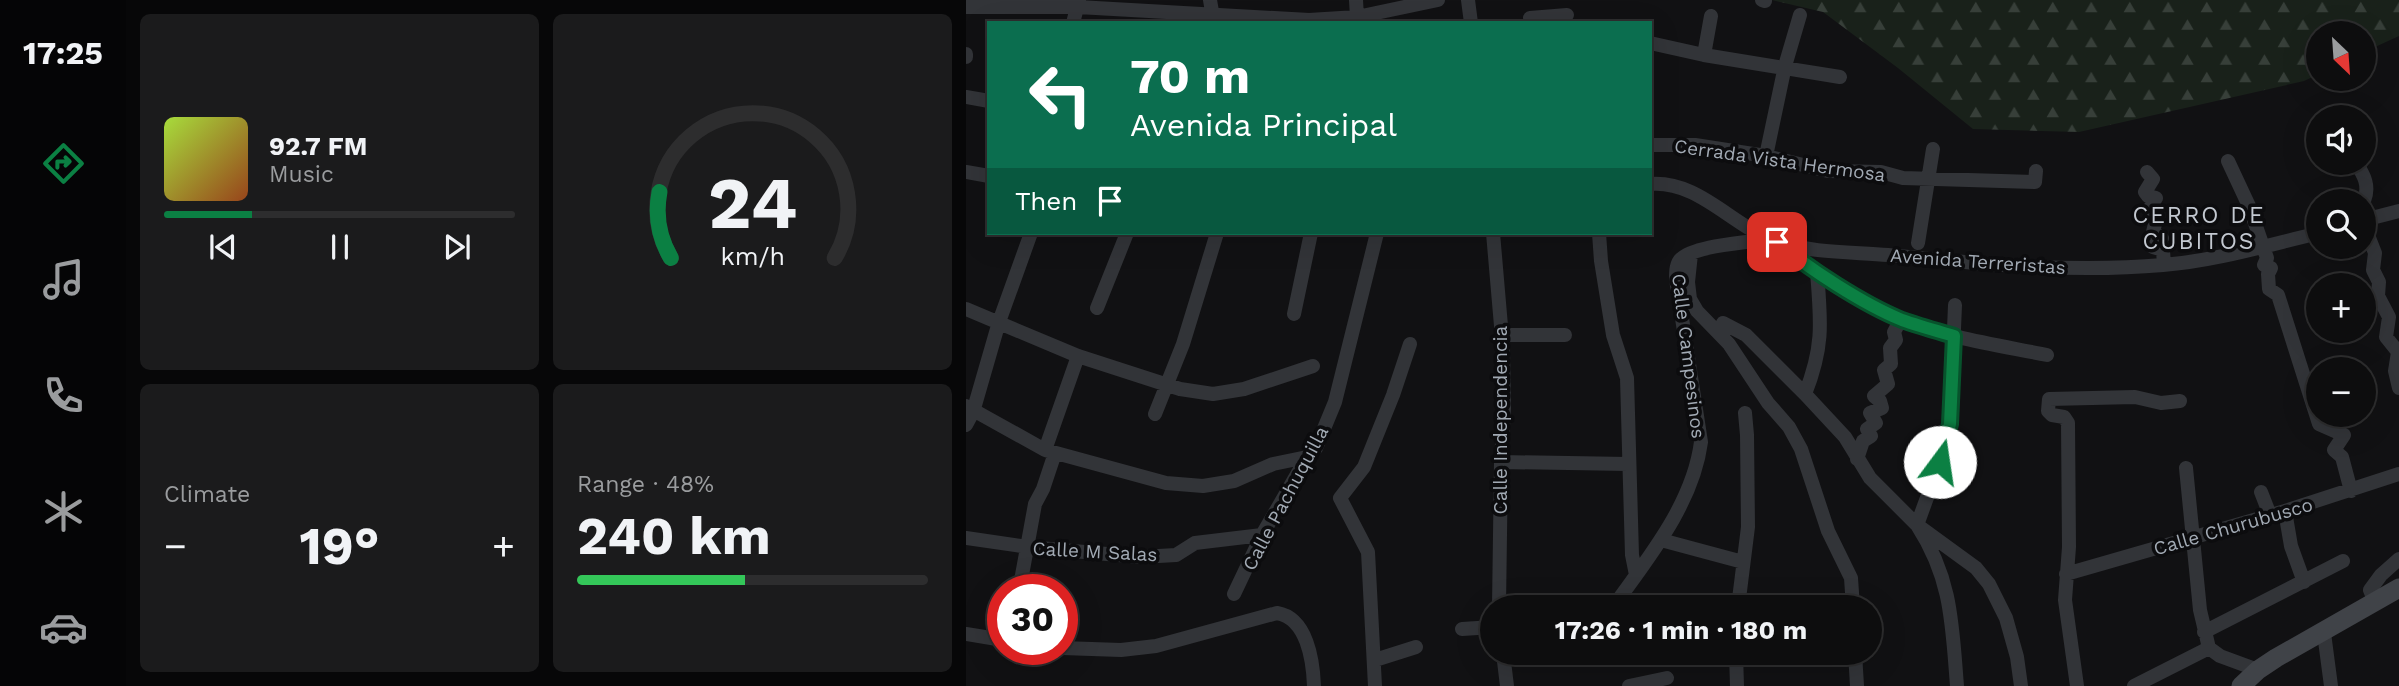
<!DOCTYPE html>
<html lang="en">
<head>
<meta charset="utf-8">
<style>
  :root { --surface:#0d0d0e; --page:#1b1b1c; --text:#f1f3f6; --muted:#9a9c9e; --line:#2d2d2e; --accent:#0b8043 }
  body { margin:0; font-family:"Work Sans",sans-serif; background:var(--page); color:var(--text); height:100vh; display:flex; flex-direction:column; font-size:26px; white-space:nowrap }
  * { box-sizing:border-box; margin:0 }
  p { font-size:23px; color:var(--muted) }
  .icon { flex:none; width:38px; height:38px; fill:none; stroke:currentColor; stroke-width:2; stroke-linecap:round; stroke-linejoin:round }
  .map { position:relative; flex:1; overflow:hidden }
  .panel { display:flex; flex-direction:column; gap:14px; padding:14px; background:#070708; width:840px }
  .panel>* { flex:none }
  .hud { position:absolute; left:21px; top:21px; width:665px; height:214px; border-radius:0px; box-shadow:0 7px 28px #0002,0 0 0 2px var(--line); background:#0b6e4f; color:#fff; overflow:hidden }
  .needle { width:46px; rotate:155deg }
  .tools { position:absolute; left:1340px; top:21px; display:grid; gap:14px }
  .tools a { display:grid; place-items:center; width:70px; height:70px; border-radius:50%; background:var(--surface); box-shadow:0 7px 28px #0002,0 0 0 2px var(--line); font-size:35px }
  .speed { position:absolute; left:21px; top:574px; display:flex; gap:14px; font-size:35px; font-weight:700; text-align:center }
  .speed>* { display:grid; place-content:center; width:91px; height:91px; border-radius:50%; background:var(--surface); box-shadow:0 7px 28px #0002,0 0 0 2px var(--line); line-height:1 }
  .speed .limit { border:10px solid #d22; background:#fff; color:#111 }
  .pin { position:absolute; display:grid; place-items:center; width:60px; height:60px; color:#fff; margin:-30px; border-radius:14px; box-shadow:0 4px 10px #0006 }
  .me { position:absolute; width:77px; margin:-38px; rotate:14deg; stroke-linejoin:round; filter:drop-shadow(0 0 5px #0008) }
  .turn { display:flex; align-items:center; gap:24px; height:147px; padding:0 28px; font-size:32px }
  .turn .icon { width:91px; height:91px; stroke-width:2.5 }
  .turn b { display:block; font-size:49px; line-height:60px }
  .then { display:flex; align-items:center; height:66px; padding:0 28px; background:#0003; gap:14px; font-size:26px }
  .big { font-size:52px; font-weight:700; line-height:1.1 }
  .panel .widget { flex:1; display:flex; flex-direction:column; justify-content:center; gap:10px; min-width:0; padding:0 24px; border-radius:10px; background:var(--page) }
  .panel .dial { align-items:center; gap:0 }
  .dial svg { height:182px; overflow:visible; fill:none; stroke:var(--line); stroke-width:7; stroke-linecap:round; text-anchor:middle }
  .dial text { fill:var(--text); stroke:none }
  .song { display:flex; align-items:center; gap:21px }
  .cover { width:84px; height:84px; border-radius:10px; background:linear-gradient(135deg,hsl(80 70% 55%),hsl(20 70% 35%)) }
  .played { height:7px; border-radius:4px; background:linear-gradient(90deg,var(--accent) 25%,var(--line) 25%) }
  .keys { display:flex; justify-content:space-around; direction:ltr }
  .heat { display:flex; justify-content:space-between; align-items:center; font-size:38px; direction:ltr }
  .charge { height:10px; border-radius:5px; background:linear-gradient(90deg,#34c759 48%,var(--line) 0) }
  .panel .tiles { flex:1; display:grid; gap:14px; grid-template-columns:repeat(2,1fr) }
  .trip { position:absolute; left:514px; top:595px; width:402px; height:70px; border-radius:35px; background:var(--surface); box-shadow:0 7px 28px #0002,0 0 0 2px var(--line); font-weight:700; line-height:70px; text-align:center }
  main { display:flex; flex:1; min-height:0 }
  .tabs { display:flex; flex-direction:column; width:126px; justify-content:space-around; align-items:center; background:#050506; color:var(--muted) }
  .tabs .icon { width:49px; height:49px }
  .tabs .active { color:var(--accent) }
  .tabs b { font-size:32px; color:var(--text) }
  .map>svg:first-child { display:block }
  .forest { fill:url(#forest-firs) }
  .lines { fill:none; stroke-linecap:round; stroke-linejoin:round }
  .street { stroke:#323438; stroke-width:14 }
  .secondary { stroke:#404348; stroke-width:19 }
  .route-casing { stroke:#07532c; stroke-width:18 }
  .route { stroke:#0b8043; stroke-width:12 }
  .labels { text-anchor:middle; stroke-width:7; stroke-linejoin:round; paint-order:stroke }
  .street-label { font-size:19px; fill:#a2aab4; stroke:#0c0c0e }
  .quarter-label { font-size:23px; letter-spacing:2px; fill:#c3c8d0; stroke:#0c0c0e }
</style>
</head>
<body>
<main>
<nav class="tabs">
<b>17:25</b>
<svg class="icon active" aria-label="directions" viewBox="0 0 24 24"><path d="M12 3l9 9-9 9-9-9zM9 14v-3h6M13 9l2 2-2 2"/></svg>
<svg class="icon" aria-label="music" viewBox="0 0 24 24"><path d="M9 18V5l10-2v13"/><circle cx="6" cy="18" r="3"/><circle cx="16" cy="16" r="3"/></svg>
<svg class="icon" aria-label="phone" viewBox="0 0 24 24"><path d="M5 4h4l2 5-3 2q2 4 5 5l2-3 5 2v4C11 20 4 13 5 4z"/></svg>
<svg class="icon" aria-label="climate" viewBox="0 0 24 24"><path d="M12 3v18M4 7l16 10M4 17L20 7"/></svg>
<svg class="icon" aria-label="car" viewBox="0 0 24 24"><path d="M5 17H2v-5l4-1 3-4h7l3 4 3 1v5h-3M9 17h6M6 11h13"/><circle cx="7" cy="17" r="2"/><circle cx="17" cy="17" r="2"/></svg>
</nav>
<section class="panel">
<div class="tiles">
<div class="widget">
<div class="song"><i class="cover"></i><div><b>92.7 FM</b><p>Music</p></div></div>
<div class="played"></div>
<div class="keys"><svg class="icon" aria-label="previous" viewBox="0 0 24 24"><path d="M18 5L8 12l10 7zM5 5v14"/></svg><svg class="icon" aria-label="pause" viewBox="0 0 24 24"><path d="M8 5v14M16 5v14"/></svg><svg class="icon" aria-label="next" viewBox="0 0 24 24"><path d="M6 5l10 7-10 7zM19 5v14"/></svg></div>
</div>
<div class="widget dial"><svg viewBox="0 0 100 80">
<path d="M14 69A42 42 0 1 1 86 69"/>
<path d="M14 69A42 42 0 0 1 9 40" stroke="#0b8043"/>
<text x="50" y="56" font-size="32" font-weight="700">24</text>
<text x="50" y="72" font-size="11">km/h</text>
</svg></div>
<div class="widget"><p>Climate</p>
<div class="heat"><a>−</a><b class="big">19°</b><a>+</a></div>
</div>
<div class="widget"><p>Range · 48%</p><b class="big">240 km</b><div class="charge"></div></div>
</div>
</section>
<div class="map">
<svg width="1433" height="686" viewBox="0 0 1433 686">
  <defs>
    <pattern id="forest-firs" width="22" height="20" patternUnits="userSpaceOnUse" patternTransform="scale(1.75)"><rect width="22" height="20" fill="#19211a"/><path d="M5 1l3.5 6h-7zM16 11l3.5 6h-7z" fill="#373f39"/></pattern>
  </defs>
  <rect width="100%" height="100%" fill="#111113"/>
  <path class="forest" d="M806 0H1433V36L1398 52V33H1353V74L1338 81 1113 132 1007 129 932 68 857 12Z"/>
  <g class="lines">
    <path class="street" d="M244 0 248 23
      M502 0 505 23
      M796 0 799 1
      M0 7H112L343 20 391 17 472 0
      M564 18 601 15
      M107 23 113 0
      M388 23 391 17 390 0
      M684 43 738 55 874 77
      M738 55 745 16
      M0 57V54
      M0 97 23 101
      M684 145H729L800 156 862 171 915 172 937 178 1069 182 1070 171
      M800 156 819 66 834 15
      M1262 161 1283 206 1301 258 1298 265 1305 268 1302 274 1303 289 1312 295 1353 424 1378 435 1368 450 1376 457 1385 491
      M1390 163C1398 175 1404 186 1398 201
      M0 172 23 176
      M1181 172 1187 179 1179 192 1182 196 1190 198 1184 208 1191 216 1187 232 1196 238 1187 247 1197 250 1198 265
      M684 184C734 180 767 228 812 242 846 253 887 252 922 255 1013 264 1106 273 1197 265 1249 261 1302 245 1353 233
      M1398 220 1433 211
      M1398 225 1409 253 1407 270 1413 282 1412 296 1423 317 1420 337 1432 352 1429 371 1433 388
      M527 233 537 349 538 408 535 462 533 607
      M633 233 635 261 647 335 661 378 666 555 670 575
      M812 243C845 271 895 303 935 319 981 338 1032 345 1081 355
      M952 243 967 149
      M725 254 722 282 724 299 731 311 763 344 802 403 823 427 835 449 862 531 885 578 887 607
      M989 305 984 424 974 462 951 525C986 579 986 624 991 686
      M131 308 161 233
      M0 309 112 356 214 389 247 394 278 389 347 366
      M328 314 345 233
      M757 323 780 335 839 394 879 437 904 478 951 525 1010 568 1023 584 1040 618 1051 657 1055 686
      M537 335H599
      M839 394C858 346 855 322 851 272
      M0 406 79 450 200 483 237 486 268 481 307 464 341 457
      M189 414 217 344 251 233
      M0 425 7 412 33 322 65 233
      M79 450 112 356
      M891 459 897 441 905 436 901 429 910 423 904 413 916 408 914 401 908 396 922 384 918 370 925 364 924 348 930 340 928 332 935 319
      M535 462 662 464
      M1220 468 1234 610 1243 648 1254 656 1292 670
      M1295 492 1304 515
      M1319 511 1325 546 1338 582
      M0 538 62 547 175 557 210 555 229 543 296 535
      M695 540 777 562
      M1100 574 1319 511 1433 474
      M54 586 69 504 77 489 89 453
      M268 594 296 535 341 457 350 448 369 402 411 233
      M1409 602 1404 590 1415 575 1433 559
      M647 607C682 558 727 504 735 442L710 279C710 272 710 262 716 258 733 245 784 242 806 239
      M772 607 782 527 781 435 779 413
      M496 629 527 627
      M1238 632 1377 561
      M1358 633 1365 686
      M0 634 37 640
      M96 648 155 650 190 646 311 613C341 618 347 660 348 686
      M537 653 541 686
      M770 653 771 686
      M889 653 891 686
      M409 660 450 647
      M409 686 402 552 374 498 398 467 427 395 444 344
      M663 686 701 678
      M1111 686 1099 600 1103 547 1102 423 1098 417 1086 415 1082 411 1083 399 1169 397 1195 403 1214 401
      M1168 686 1243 648"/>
    <path class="secondary" d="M1275 686 1292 670 1310 658 1433 588"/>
  </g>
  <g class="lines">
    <defs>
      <path id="route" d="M811 242C843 269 897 304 936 320 953 326 971 331 988 336L984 424 974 462"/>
    </defs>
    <use href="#route" class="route-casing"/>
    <use href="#route" class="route"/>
  </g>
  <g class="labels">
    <g class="street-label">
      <text transform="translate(814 160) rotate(8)" y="7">Cerrada Vista Hermosa</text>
      <text transform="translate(1012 261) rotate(4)" y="7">Avenida Terreristas</text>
      <text transform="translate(723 356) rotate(83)" y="7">Calle Campesinos</text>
      <text transform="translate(534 420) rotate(-90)" y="7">Calle Independencia</text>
      <text transform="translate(319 498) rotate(-62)" y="7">Calle Pachuquilla</text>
      <text transform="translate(1267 526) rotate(-16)" y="7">Calle Churubusco</text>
      <text transform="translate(129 551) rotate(3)" y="7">Calle M Salas</text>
    </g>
    <g class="quarter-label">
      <text x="1233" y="223">CERRO DE<tspan x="1233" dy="26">CUBITOS</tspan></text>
    </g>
  </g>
</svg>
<div class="tools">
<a><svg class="needle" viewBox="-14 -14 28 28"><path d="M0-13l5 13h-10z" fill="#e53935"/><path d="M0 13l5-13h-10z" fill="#9a9c9e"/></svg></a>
<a><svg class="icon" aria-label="sound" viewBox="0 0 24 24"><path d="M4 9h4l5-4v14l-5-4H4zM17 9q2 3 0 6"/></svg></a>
<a><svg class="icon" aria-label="search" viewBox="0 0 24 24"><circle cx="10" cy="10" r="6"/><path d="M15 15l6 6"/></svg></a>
<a>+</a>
<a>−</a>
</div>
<div class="speed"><div class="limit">30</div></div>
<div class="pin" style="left:811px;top:242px;background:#d93025"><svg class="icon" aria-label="arrive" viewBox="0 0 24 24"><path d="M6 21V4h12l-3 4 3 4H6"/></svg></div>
<svg class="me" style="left:974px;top:462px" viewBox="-20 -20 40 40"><circle r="19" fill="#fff"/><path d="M0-13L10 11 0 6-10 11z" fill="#0b8043"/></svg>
<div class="trip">17:26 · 1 min · 180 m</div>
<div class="hud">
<div class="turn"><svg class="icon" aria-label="left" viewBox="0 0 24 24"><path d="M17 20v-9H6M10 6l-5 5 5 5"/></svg><div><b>70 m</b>Avenida Principal</div></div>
<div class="then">Then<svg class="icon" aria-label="arrive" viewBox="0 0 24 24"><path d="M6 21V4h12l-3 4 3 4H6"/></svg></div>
</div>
</div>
</main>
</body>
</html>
